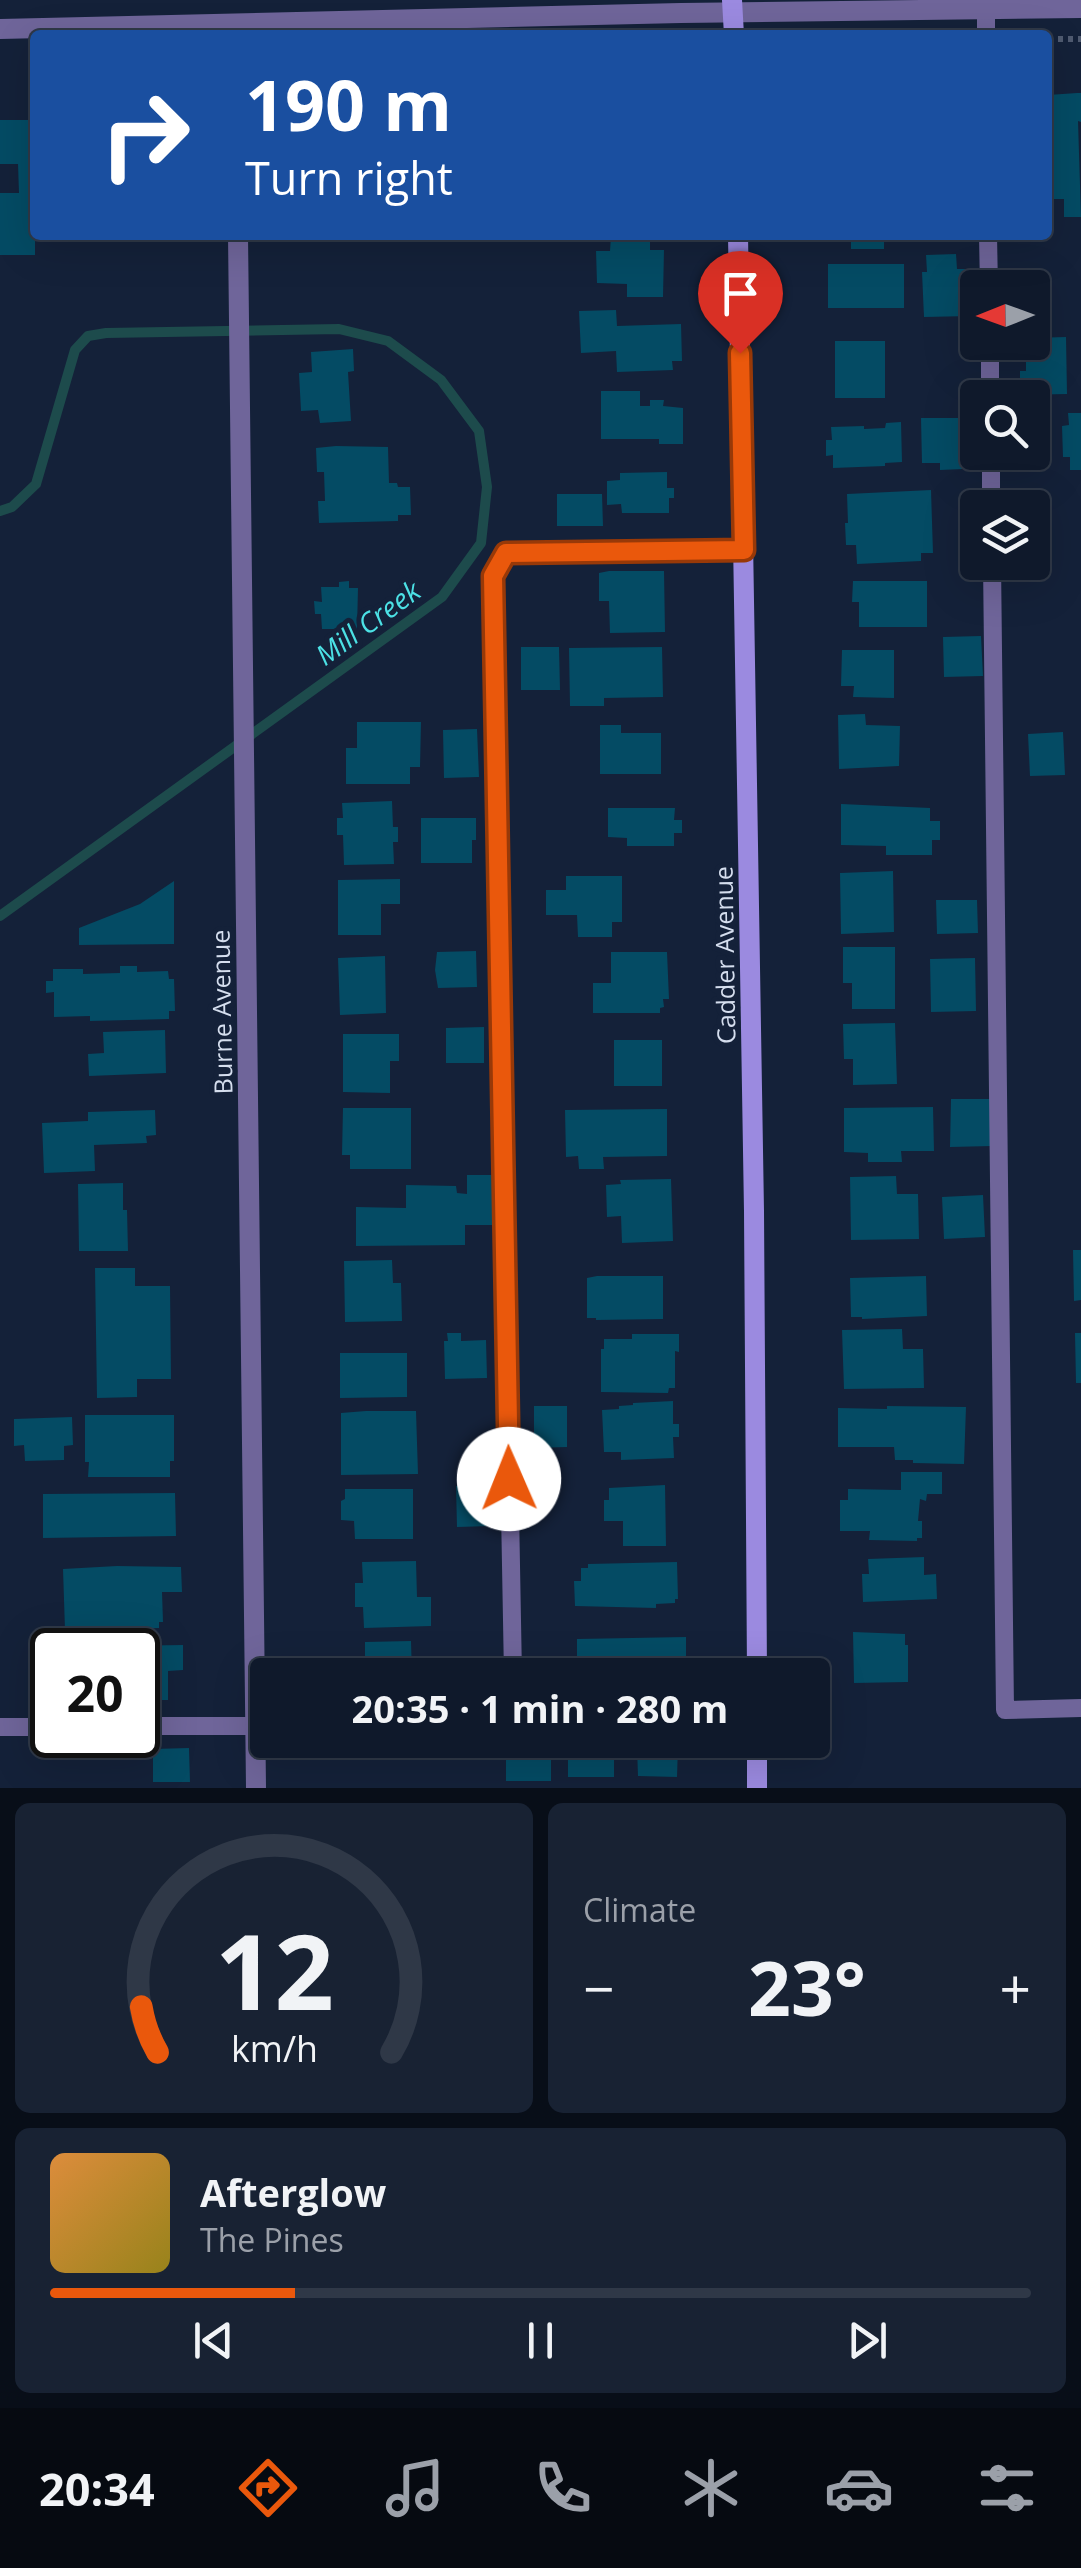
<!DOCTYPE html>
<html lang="en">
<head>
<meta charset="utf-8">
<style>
  :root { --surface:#0f192b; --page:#182233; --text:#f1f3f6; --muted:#9ba0a9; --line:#2f3847; --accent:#ea580c }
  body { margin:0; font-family:"Open Sans",sans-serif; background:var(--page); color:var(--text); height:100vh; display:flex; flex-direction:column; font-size:38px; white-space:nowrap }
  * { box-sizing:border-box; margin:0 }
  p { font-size:32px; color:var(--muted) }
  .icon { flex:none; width:55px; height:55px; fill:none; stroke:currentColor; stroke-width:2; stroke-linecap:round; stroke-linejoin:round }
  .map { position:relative; height:1788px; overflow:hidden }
  .sheet { display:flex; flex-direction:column; gap:15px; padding:15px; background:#080e18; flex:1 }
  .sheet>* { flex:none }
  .hud { position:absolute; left:30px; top:30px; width:1022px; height:210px; border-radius:10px; box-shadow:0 10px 40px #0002,0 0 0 2px var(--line); background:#1a4fa0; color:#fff; overflow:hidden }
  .needle { width:65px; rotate:269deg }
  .buttons { position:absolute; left:960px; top:270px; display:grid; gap:20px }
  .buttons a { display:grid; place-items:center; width:90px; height:90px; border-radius:10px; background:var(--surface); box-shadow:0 10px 40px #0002,0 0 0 2px var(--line); font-size:50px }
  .speed { position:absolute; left:30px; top:1628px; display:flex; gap:20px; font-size:50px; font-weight:700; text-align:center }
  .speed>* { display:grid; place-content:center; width:130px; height:130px; border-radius:50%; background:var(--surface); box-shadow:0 10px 40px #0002,0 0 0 2px var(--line); line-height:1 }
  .speed .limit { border:5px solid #111; border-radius:15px; background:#fff; color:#111 }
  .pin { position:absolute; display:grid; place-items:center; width:85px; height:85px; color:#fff; margin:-102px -42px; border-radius:50% 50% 50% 0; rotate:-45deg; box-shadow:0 0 10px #0007 }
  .pin .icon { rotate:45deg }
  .me { position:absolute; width:110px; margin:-55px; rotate:359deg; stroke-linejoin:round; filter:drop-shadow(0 0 8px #0008) }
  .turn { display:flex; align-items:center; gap:35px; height:210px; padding:0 50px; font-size:45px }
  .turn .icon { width:130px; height:130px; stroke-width:2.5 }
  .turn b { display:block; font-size:70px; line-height:85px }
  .big { font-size:75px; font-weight:700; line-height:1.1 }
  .sheet .widget { flex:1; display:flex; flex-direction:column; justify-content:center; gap:15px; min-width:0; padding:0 35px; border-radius:15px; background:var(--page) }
  .sheet .dial { align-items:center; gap:0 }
  .dial svg { height:260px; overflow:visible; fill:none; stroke:var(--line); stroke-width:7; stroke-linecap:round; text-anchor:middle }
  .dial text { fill:var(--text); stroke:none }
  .song { display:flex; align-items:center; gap:30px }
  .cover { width:120px; height:120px; border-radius:15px; background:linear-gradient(135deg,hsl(30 70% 55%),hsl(50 70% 35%)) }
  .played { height:10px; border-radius:5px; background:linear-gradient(90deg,var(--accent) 25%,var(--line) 25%) }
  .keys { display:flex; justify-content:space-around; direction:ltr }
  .heat { display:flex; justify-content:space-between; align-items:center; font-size:55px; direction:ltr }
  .sheet .tiles { flex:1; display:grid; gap:15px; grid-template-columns:1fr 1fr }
  .widget:last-child { grid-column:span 2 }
  .trip { position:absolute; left:250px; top:1658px; width:580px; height:100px; border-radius:10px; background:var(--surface); box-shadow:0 10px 40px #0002,0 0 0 2px var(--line); font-weight:700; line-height:100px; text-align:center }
  .dock { display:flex; height:160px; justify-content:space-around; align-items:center; background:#060a11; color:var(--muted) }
  .dock .icon { width:70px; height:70px }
  .dock .active { color:var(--accent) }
  .dock b { font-size:45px; color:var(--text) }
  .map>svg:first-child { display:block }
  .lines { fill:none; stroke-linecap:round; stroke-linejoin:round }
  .stream { stroke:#1d4b4c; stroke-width:10 }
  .building { fill:#044b64 }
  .path { stroke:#4f5a70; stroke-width:6; stroke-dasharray:5 5; stroke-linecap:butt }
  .service { stroke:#6f659a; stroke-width:18 }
  .minor { stroke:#6f659a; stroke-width:20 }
  .tertiary { stroke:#6f659a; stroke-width:20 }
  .secondary { stroke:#9b8ae0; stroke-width:20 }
  .route-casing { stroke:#983908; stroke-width:25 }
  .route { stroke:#ea580c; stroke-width:18 }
  .labels { text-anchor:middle; stroke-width:10; stroke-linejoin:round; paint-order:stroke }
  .street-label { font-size:25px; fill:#d5deee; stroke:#142139 }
  .water-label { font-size:28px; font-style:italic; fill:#4ce1e5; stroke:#142139 }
</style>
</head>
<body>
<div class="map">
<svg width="1081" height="1788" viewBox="0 0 1081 1788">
  <rect width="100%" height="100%" fill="#142139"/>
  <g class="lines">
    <path class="stream" d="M0 511 12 507 36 484 75 350 88 336 106 333 339 329 388 341 441 380 479 431 487 487 481 543 442 597 0 916"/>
  </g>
  <path class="building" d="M1077 93H1081V122L1078 121 1081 217H1064V199H1048V95Z
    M28 105H35V235H74V239L35 240V255H0V193H19L18 164H0V120H28Z
    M851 235H884V249H851Z
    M611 236H650V250H664L663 297H627V284L597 283 596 251H610Z
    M956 254 957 269H970L971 316 924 317 922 272H927L926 255Z
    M828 264H904V308H828Z
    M616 310 617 326 681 324 682 361H672L673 370 617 372 616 351 581 353 579 311Z
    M1066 337 1067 394 1020 395V371H1026V342H1032V338Z
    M835 341H885V398H835Z
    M353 349 354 371 348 372 351 421 320 423 318 410 301 411 299 373 312 372 311 352Z
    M601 391H640V406H650V400H664L663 406 683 408V444H659V439H601Z
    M1068 413H1081V470H1070V457H1063L1062 426 1069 425Z
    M921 418H978L979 462H963V469L940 470V463H922Z
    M901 422 902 462 885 463V466L833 468V455L826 456V440H832L831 427 864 426V429L885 428 886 423Z
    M336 446 388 447 389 483H397L398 487H410L411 515H398V521L319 523 318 501H325L324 472H317L316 448Z
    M667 472V488H674V498H669V513H622L621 504 607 505V481L620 480V473Z
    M931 490 933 553H921V561L857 564 856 545H846L845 523H848L847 494Z
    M557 494H602L603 526H557Z
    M1051 522 1052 555 1032 556V523Z
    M609 571H664L665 632 610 633 609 601H599V573Z
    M349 581V588H358L357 629H322L321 614H315L314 601 322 602 321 587H339V582Z
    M853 581H927V627H859V602H852Z
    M981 636 983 676 944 677 943 637Z
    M521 647H559L560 690H521Z
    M662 647 663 697 604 698V706H570L569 648Z
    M842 650H894V698L853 697 854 686H841Z
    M865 714 866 725 900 726 899 766 839 769 838 715Z
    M357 722H421L420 767H410V784H346V748H357Z
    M600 725H621V733H661V774H600Z
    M477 729 479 777 444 778 443 730Z
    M1063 732 1065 775 1030 776 1028 734Z
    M392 801 393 827H398V842H393L394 864 344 865 343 835H337V818H343L342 803Z
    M841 804 930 808V821H940V840H932V855H886V846L841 845Z
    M608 808H675L674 820H682V833H674V846H627V838L608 837Z
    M421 818H476V840H472V863H421Z
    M893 871 894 932 841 934 840 873Z
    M566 876H622V922H612V937H578L577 915H546V890H566Z
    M400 879V904H381V935H338V880Z
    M174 881V944L79 945V928L140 904Z
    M936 900H977L978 933 937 934Z
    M843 947H895V1009H852V983H843Z
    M476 951 477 987 438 988 435 970 437 952Z
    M611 952H667L669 999H663L664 1007 660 1008V1013H593V983H611Z
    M385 956 386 1013 340 1015 338 958Z
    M975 958 976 1011 931 1012 930 959Z
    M120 966H137V972L168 971 169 979H174L175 1011H169V1019L90 1021V1016L54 1017V992L46 993V981H53V969H83V974L120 973Z
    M895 1023 897 1084 853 1085V1059H844L843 1024Z
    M484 1027V1063H446V1028Z
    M165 1030 166 1073 89 1076 88 1054 104 1053 103 1032Z
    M343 1034H399V1061H390V1093L343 1092Z
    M614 1040H662V1086H614Z
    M951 1099H991L992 1146 950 1147Z
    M933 1107 934 1151H901L902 1162H868V1153L844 1152V1108Z
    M343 1108H411V1169H350V1155H342Z
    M667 1109V1156L603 1157 604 1169H579L578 1156 566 1157 565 1110Z
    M155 1110 156 1135 146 1136 147 1143 94 1145 95 1171 44 1173 42 1123 88 1121V1112Z
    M467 1175H495L494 1225H465V1245L356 1246V1207L406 1208V1185L456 1186 457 1193 467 1194Z
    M896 1176 897 1194H918L919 1239 851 1240 850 1177Z
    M671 1179 673 1241 622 1243 621 1216 607 1217 606 1185 621 1184 620 1180Z
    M123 1183V1210H127L128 1251H79L78 1184Z
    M983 1195 985 1237 944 1239 942 1197Z
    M1073 1250H1081V1300L1074 1301Z
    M392 1260 393 1283H401L402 1321 345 1322 344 1261Z
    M95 1268H135V1286H170L171 1379H137V1397L97 1398Z
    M597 1276H663V1319L596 1320V1318H587V1278Z
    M926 1276 927 1316 862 1319V1317H851L850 1278Z
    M902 1329 903 1349H923L924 1388 844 1389 842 1330Z
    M447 1333H461V1341L486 1340 487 1378 445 1379 444 1341H448Z
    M1075 1333H1081V1383H1076Z
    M632 1334H679V1352L675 1351V1388H669L668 1393 601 1392V1349H604V1339H632Z
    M340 1353H407V1397L340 1398Z
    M673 1401V1424H679V1437H673L674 1458 621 1460V1452H604L602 1410 619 1409V1406L633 1405V1403Z
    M534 1406H567V1447L534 1448Z
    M887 1406 966 1407 964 1464 913 1463V1460H895L894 1447H838V1408L887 1409Z
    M366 1411H416L418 1474 341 1475V1413Z
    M85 1415H174V1461H170V1477H88L89 1462H85Z
    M72 1417 73 1445 64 1446V1460L25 1461 24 1445 14 1446V1419Z
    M901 1472H942V1494H927L926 1501 920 1499 918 1521H922V1538H917V1541L869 1540 870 1531H840V1500H848V1489L901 1490Z
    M665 1485 666 1546H623V1521H604V1500H609V1488Z
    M456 1486H491V1526L457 1527Z
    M345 1489H413V1539H355L354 1521 341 1520V1501L345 1499Z
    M175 1493 176 1536 43 1538V1494Z
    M924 1557V1575L936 1574 937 1599 863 1602 862 1574H869L868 1559Z
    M416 1561 417 1597H431V1626L364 1628 363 1607H355V1583H363L362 1562Z
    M677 1562 678 1599H675V1603L656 1604V1608L575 1606 574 1581H581V1568H588V1564Z
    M117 1566 181 1567 182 1592H162L163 1622H159V1628L65 1630 63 1569Z
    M853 1632 905 1634V1645H908V1682L854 1683Z
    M686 1637V1660H693L694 1675H577V1639Z
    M411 1641 412 1675H365V1642Z
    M183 1645V1670L168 1671V1700H151V1696L141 1694 142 1702H138V1650H53V1647Z
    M551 1744V1781H506V1745Z
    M678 1746 677 1777 638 1776 637 1747Z
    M189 1748 190 1782H153V1749Z
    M568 1748H614V1777H568Z"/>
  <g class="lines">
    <path class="path" d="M1048 39H1081"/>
    <path class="service" d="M986 35V9
      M988 235 989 288
      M990 342V398
      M991 452V508
      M992 562 1005 1710 1081 1708
      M513 1675 493 576 506 553 744 550
      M138 1726H268
      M0 1727H52"/>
    <path class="minor" d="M238 235 256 1788"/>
    <path class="tertiary" d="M0 29 681 13 1081 8"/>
    <path class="secondary" d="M732 0 734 35
      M738 235 754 1211 757 1675
      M757 1788V1740"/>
  </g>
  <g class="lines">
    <defs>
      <path id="route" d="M509 1479 493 576 506 553 744 550 740 353"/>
    </defs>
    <use href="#route" class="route-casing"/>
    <use href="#route" class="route"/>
  </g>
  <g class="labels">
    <g class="street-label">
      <text transform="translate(725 955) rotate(-91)" y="9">Cadder Avenue</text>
      <text transform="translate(222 1012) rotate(-91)" y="9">Burne Avenue</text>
    </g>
    <g class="water-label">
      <text transform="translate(368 623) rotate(-36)" y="10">Mill Creek</text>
    </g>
  </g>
</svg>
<div class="buttons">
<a><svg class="needle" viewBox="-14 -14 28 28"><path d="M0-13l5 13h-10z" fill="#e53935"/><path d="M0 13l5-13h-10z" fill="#9ba0a9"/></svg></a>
<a><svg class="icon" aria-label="search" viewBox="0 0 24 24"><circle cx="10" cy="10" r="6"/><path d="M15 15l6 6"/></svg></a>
<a><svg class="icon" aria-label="layers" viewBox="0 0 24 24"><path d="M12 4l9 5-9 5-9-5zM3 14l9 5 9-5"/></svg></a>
</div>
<div class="speed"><div class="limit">20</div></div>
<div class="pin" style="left:740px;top:353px;background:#d93025"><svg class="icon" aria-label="arrive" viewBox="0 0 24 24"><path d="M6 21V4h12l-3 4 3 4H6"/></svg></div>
<svg class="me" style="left:509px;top:1479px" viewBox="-20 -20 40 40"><circle r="19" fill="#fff"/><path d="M0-13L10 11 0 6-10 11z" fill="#ea580c"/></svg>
<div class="trip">20:35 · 1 min · 280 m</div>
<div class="hud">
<div class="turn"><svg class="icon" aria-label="right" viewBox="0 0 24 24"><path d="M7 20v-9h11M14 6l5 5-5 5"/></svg><div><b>190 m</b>Turn right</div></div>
</div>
</div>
<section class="sheet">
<div class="tiles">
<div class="widget dial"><svg viewBox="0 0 100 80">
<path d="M14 69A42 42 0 1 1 86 69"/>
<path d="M14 69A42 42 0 0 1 9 55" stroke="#ea580c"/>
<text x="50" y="56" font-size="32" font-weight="700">12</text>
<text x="50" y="72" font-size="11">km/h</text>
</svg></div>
<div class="widget"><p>Climate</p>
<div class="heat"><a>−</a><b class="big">23°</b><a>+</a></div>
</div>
<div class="widget">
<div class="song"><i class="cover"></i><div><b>Afterglow</b><p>The Pines</p></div></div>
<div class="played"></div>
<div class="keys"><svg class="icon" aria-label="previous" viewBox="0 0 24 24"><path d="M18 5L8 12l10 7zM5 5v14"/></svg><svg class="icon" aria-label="pause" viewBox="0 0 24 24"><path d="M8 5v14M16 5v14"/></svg><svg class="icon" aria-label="next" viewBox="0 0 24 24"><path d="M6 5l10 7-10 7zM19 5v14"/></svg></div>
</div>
</div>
</section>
<nav class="dock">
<b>20:34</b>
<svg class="icon active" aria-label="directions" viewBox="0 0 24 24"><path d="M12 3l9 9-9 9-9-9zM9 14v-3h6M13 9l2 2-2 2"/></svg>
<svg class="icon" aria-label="music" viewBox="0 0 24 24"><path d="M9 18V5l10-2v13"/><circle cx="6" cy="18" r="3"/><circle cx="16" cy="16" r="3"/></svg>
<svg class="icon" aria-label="phone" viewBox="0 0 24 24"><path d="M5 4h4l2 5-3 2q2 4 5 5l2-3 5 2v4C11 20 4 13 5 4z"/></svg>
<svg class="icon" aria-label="climate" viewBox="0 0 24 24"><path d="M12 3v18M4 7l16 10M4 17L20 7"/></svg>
<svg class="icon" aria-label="car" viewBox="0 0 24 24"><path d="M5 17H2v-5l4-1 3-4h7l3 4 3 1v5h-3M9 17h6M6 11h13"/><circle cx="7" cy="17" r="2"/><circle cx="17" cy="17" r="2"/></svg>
<svg class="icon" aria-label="filters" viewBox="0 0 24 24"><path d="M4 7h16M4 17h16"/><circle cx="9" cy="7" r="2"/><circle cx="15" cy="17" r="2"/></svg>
</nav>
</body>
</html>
